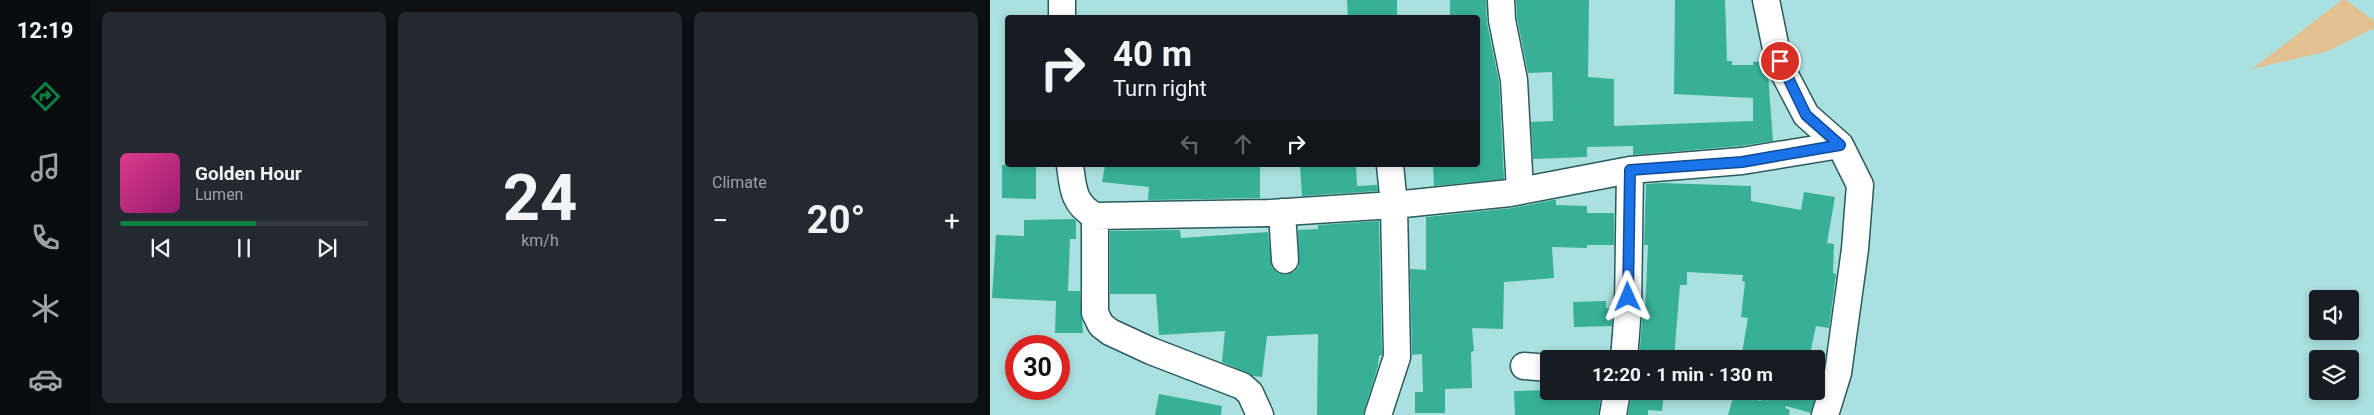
<!DOCTYPE html>
<html lang="en">
<head>
<meta charset="utf-8">
<style>
  :root { --surface:#171b24; --page:#242831; --text:#f1f3f6; --muted:#9ea1a6; --line:#363941; --accent:#0b8043 }
  body { margin:0; font-family:Roboto,sans-serif; background:var(--page); color:var(--text); height:100vh; display:flex; flex-direction:column; font-size:19px; white-space:nowrap }
  * { box-sizing:border-box; margin:0 }
  p { font-size:16px; color:var(--muted) }
  .icon { flex:none; width:28px; height:28px; fill:none; stroke:currentColor; stroke-width:2; stroke-linecap:round; stroke-linejoin:round }
  .map { position:relative; flex:1; overflow:hidden }
  .sheet { display:flex; flex-direction:column; gap:12px; padding:12px; background:#0d0f14; width:900px }
  .sheet>* { flex:none }
  .top-card { position:absolute; left:15px; top:15px; width:475px; height:152px; border-radius:5px; box-shadow:0 2px 8px #0003; background:#171b24; color:var(--text); overflow:hidden }
  .controls { position:absolute; left:1319px; top:290px; display:grid; gap:10px }
  .controls a { display:grid; place-items:center; width:50px; height:50px; border-radius:5px; background:var(--surface); box-shadow:0 2px 8px #0003; font-size:25px }
  .speed { position:absolute; left:15px; top:335px; display:flex; gap:10px; font-size:25px; font-weight:700; text-align:center }
  .speed>* { display:grid; place-content:center; width:65px; height:65px; border-radius:50%; background:var(--surface); box-shadow:0 2px 8px #0003; line-height:1 }
  .speed .limit { border:8px solid #d22; background:#fff; color:#111 }
  .pin { position:absolute; display:grid; place-items:center; width:42px; height:42px; color:#fff; margin:-21px; border:2px solid #fff; border-radius:50%; box-shadow:0 1px 5px #0007 }
  .me { position:absolute; width:55px; margin:-28px; rotate:359deg; stroke-linejoin:round; filter:drop-shadow(0 0 4px #0008) }
  .turn { display:flex; align-items:center; gap:18px; height:105px; padding:0 25px; font-size:22px }
  .turn .icon { width:65px; height:65px; stroke-width:2.5 }
  .turn b { display:block; font-size:35px; line-height:42px }
  .lanes { display:flex; align-items:center; height:48px; padding:0 25px; background:#0003; justify-content:center; gap:25px; direction:ltr }
  .lanes .off { opacity:.35 }
  .big { font-size:38px; font-weight:700; line-height:1.1 }
  .sheet .widget { flex:1; display:flex; flex-direction:column; justify-content:center; gap:8px; min-width:0; padding:0 18px; border-radius:8px; background:var(--page) }
  .sheet .dial { align-items:center; gap:0 }
  .dial b { font-size:65px; line-height:1 }
  .song { display:flex; align-items:center; gap:15px }
  .cover { width:60px; height:60px; border-radius:8px; background:linear-gradient(135deg,hsl(330 70% 55%),hsl(320 70% 35%)) }
  .played { height:5px; border-radius:2px; background:linear-gradient(90deg,var(--accent) 55%,var(--line) 55%) }
  .keys { display:flex; justify-content:space-around; direction:ltr }
  .heat { display:flex; justify-content:space-between; align-items:center; font-size:28px; direction:ltr }
  .sheet .tiles { flex:1; display:grid; gap:12px; grid-template-columns:repeat(3,1fr) }
  .trip { position:absolute; left:550px; top:350px; width:285px; height:50px; border-radius:5px; background:var(--surface); box-shadow:0 2px 8px #0003; font-weight:700; line-height:50px; text-align:center }
  main { display:flex; flex:1; min-height:0 }
  .tab-bar { display:flex; flex-direction:column; width:90px; justify-content:space-around; align-items:center; background:#090b0e; color:var(--muted) }
  .tab-bar .icon { width:35px; height:35px }
  .tab-bar .selected { color:var(--accent) }
  .tab-bar b { font-size:22px; color:var(--text) }
  .map>svg:first-child { display:block }
  .green { fill:#e2c08f }
  .building { fill:#37b097 }
  .lines { fill:none; stroke-linecap:round; stroke-linejoin:round }
  .minor-casing { stroke:#295b5c; stroke-width:29 }
  .minor { stroke:#fff; stroke-width:26 }
  .route-casing { stroke:#114b97; stroke-width:12 }
  .route { stroke:#1a73e8; stroke-width:9 }
</style>
</head>
<body>
<main>
<nav class="tab-bar">
<b>12:19</b>
<svg class="icon selected" aria-label="directions" viewBox="0 0 24 24"><path d="M12 3l9 9-9 9-9-9zM9 14v-3h6M13 9l2 2-2 2"/></svg>
<svg class="icon" aria-label="music" viewBox="0 0 24 24"><path d="M9 18V5l10-2v13"/><circle cx="6" cy="18" r="3"/><circle cx="16" cy="16" r="3"/></svg>
<svg class="icon" aria-label="phone" viewBox="0 0 24 24"><path d="M5 4h4l2 5-3 2q2 4 5 5l2-3 5 2v4C11 20 4 13 5 4z"/></svg>
<svg class="icon" aria-label="climate" viewBox="0 0 24 24"><path d="M12 3v18M4 7l16 10M4 17L20 7"/></svg>
<svg class="icon" aria-label="car" viewBox="0 0 24 24"><path d="M5 17H2v-5l4-1 3-4h7l3 4 3 1v5h-3M9 17h6M6 11h13"/><circle cx="7" cy="17" r="2"/><circle cx="17" cy="17" r="2"/></svg>
</nav>
<section class="sheet">
<div class="tiles">
<div class="widget">
<div class="song"><i class="cover"></i><div><b>Golden Hour</b><p>Lumen</p></div></div>
<div class="played"></div>
<div class="keys"><svg class="icon" aria-label="previous" viewBox="0 0 24 24"><path d="M18 5L8 12l10 7zM5 5v14"/></svg><svg class="icon" aria-label="pause" viewBox="0 0 24 24"><path d="M8 5v14M16 5v14"/></svg><svg class="icon" aria-label="next" viewBox="0 0 24 24"><path d="M6 5l10 7-10 7zM19 5v14"/></svg></div>
</div>
<div class="widget dial"><b>24</b><p>km/h</p></div>
<div class="widget"><p>Climate</p>
<div class="heat"><a>−</a><b class="big">20°</b><a>+</a></div>
</div>
</div>
</section>
<div class="map">
<svg width="1384" height="415" viewBox="0 0 1384 415">
  <rect width="100%" height="100%" fill="#abe0e0"/>
  <path class="green" d="M1352 0H1356L1384 21V28L1338 51 1262 69Z"/>
  <path class="building" d="M357 0H407V18H358Z
    M460 0H496L497 23 509 82 514 179 444 186 443 165H489L488 18H460Z
    M526 0H599L598 77 624 79V126L763 121V98L684 94 685 0H735L737 61H742V65H763V62L774 61 778 74 783 141 750 146 643 155V146L597 147V157L543 159 541 122 563 121 562 72 538 73 527 18Z
    M12 165H46V199L12 198Z
    M115 165H270V198L158 200 159 187 112 182Z
    M310 165H366L367 186 387 185 388 191 312 196Z
    M671 183 761 186V201L811 210 814 192 845 197 837 243 844 244 843 273 846 274 839 328 826 326 819 359 785 353 784 359H751L758 318 751 317 755 282 752 281 753 275 697 272V285H690L684 359H649L653 311H655L658 245H654L656 184Z
    M563 200H566V205L597 206V213H624V245H597V248L562 247 564 278 514 282 513 329 482 328 484 351 481 352 482 388 455 389V413H425V392H433L432 354 422 355 420 269 436 270V217L522 208Z
    M84 219 86 221V239H80L78 291H90L93 333H65L66 301 2 298 6 235 34 236V220Z
    M389 221 392 355 389 356 388 366 373 415H327L328 334 277 336 272 377 263 376 232 362 235 331 169 335 166 294H120V231L190 230 191 238 278 232 282 268 288 273 295 275 304 272 309 266 308 230 328 229V225Z
    M616 301V308L623 309 622 326 584 327 583 302Z
    M559 390 612 391 608 415H525L524 391Z
    M642 391H725L723 399 674 393 672 411 658 410V415H638Z
    M764 391H827L821 413 796 406 795 408 800 410 799 415H738L744 394 771 401V399L763 397Z
    M169 394 232 406 231 415H165Z"/>
  <g class="lines">
    <defs>
      <path id="minor" d="M72 0V18
        M511 0 512 20 524 80 530 191
        M776 0 786 49 794 73 816 115 850 145 870 185 865 249 848 373 835 415
        M80 165C83 188 83 204 105 216L279 213 404 205 520 193 640 170 752 161 850 145
        M292 212 295 260
        M105 216V313L111 325 120 332 161 351 252 386 260 393 270 415
        M634 359 638 308 640 170
        M534 366 559 368
        M388 415 407 357 404 205 400 165
        M623 415 627 391"/>
    </defs>
    <use href="#minor" class="minor-casing"/>
    <use href="#minor" class="minor"/>
  </g>
  <g class="lines">
    <defs>
      <path id="route" d="M638 297 640 170 752 162 850 145 816 115 790 61"/>
    </defs>
    <use href="#route" class="route-casing"/>
    <use href="#route" class="route"/>
  </g>
</svg>
<div class="controls">
<a><svg class="icon" aria-label="sound" viewBox="0 0 24 24"><path d="M4 9h4l5-4v14l-5-4H4zM17 9q2 3 0 6"/></svg></a>
<a><svg class="icon" aria-label="layers" viewBox="0 0 24 24"><path d="M12 4l9 5-9 5-9-5zM3 14l9 5 9-5"/></svg></a>
</div>
<div class="speed"><div class="limit">30</div></div>
<div class="pin" style="left:790px;top:61px;background:#d93025"><svg class="icon" aria-label="arrive" viewBox="0 0 24 24"><path d="M6 21V4h12l-3 4 3 4H6"/></svg></div>
<svg class="me" style="left:638px;top:297px" viewBox="-20 -20 40 40"><path d="M0-17L14 15 0 8-14 15z" fill="#1a73e8" stroke="#fff" stroke-width="4"/></svg>
<div class="trip">12:20 · 1 min · 130 m</div>
<div class="top-card">
<div class="turn"><svg class="icon" aria-label="right" viewBox="0 0 24 24"><path d="M7 20v-9h11M14 6l5 5-5 5"/></svg><div><b>40 m</b>Turn right</div></div>
<div class="lanes"><svg class="icon off" aria-label="left" viewBox="0 0 24 24"><path d="M17 20v-9H6M10 6l-5 5 5 5"/></svg><svg class="icon off" aria-label="ahead" viewBox="0 0 24 24"><path d="M12 20V5M6 11l6-6 6 6"/></svg><svg class="icon" aria-label="right" viewBox="0 0 24 24"><path d="M7 20v-9h11M14 6l5 5-5 5"/></svg></div>
</div>
</div>
</main>
</body>
</html>
